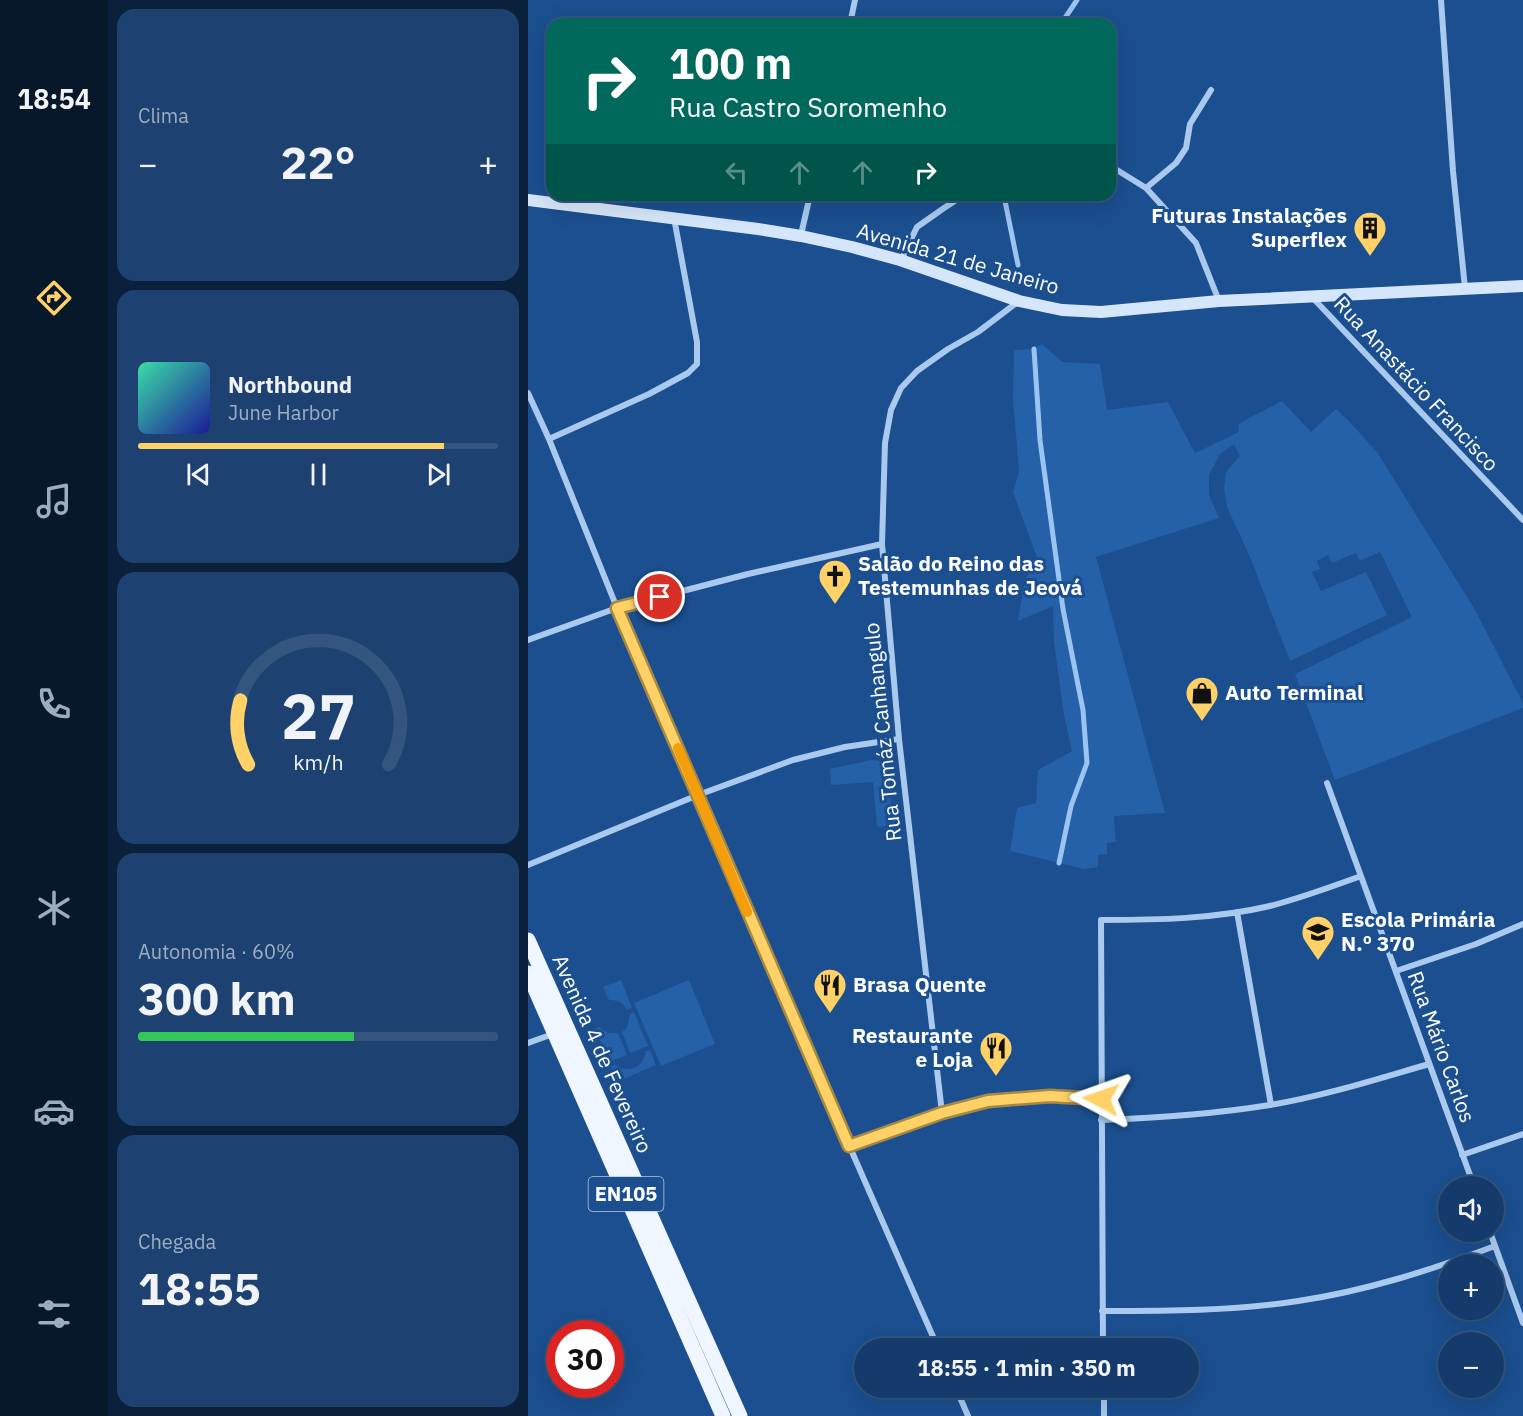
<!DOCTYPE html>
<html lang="pt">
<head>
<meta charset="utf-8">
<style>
  :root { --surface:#143b6b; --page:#1d4271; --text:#f1f3f6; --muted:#9dadc1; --line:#33557e; --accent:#ffd166 }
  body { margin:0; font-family:"IBM Plex Sans",sans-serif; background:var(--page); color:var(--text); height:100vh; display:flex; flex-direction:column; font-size:22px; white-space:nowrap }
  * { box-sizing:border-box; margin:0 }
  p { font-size:20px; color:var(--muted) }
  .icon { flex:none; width:33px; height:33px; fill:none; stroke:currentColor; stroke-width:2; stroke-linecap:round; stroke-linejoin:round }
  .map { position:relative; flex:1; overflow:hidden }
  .side { display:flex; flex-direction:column; gap:9px; padding:9px; background:#0b203b; width:420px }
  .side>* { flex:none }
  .hud { position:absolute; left:18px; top:18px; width:570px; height:183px; border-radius:18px; box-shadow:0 6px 24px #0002,0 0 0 2px var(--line); background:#00695c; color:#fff; overflow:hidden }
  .fabs { position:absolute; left:910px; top:1176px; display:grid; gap:12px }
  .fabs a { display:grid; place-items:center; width:66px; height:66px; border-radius:50%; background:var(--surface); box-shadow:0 6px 24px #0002,0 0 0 2px var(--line); font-size:30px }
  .speed { position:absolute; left:18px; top:1320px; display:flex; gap:12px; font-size:30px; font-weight:700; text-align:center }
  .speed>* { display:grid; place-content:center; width:78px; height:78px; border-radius:50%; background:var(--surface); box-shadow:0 6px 24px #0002,0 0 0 2px var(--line); line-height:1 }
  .speed .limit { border:9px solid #d22; background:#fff; color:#111 }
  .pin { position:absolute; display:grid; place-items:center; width:51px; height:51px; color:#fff; margin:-26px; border:3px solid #fff; border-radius:50%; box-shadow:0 2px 6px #0007 }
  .me { position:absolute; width:66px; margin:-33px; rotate:274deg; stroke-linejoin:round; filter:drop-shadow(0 0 4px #0008) }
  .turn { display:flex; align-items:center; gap:21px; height:126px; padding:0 24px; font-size:27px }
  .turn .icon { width:78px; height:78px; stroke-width:2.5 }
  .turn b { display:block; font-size:42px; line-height:51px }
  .lanes { display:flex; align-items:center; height:57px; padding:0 24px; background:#0003; justify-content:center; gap:30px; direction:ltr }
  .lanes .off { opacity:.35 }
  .big { font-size:45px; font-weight:700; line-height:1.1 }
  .side .widget { flex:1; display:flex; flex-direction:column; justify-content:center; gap:9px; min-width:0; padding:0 21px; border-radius:18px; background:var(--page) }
  .side .dial { align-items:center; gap:0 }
  .dial svg { height:156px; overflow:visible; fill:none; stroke:var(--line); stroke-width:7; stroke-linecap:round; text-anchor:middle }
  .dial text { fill:var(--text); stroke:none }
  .song { display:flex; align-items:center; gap:18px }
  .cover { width:72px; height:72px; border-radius:9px; background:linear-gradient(135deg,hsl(160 70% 55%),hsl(240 70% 35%)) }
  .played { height:6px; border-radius:3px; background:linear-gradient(90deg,var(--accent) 85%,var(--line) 85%) }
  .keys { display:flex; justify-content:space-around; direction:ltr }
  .heat { display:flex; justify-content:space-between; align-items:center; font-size:33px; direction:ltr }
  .charge { height:9px; border-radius:4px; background:linear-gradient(90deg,#34c759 60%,var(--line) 0) }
  .trip { position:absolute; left:326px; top:1338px; width:345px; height:60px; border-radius:30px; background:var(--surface); box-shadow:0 6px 24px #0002,0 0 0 2px var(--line); font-weight:700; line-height:60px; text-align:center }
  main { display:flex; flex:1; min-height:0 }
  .tab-bar { display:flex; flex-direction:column; width:108px; justify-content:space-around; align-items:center; background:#08182b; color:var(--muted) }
  .tab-bar .icon { width:42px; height:42px }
  .tab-bar .active { color:var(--accent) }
  .tab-bar b { font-size:27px; color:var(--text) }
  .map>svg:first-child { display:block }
  .green { fill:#2461a8 }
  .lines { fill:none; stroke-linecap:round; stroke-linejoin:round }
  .stream { stroke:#9cc4f0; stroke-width:5 }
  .minor { stroke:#a9c9ee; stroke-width:6 }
  .secondary { stroke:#d6e6fa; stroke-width:12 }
  .primary { stroke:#f0f6ff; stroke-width:15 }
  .route-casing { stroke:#a68842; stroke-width:15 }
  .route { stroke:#ffd166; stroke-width:10 }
  .slow { stroke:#f59e0b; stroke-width:10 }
  .labels { text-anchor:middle; stroke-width:6; stroke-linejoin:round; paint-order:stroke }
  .shield { fill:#1b4f8f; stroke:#bbcadd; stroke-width:1.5 }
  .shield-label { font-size:20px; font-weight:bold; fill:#fff }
  .poi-label { font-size:21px; font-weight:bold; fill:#fff; stroke:#1b4f8f; text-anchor:start }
  .street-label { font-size:21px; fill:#fff; stroke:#1b4f8f }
</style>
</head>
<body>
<main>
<nav class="tab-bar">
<b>18:54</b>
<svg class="icon active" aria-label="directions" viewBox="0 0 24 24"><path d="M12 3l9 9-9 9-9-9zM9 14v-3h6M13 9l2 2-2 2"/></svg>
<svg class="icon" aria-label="music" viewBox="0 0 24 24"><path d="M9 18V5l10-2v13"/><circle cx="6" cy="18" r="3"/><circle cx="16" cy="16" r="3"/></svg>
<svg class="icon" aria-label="phone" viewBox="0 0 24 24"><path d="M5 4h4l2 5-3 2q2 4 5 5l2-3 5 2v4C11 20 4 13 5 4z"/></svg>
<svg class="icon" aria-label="climate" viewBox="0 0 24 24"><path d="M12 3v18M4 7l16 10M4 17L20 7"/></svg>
<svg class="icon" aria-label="car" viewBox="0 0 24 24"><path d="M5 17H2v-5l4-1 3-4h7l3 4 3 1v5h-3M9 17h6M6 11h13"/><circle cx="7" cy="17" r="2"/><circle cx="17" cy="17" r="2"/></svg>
<svg class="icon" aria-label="filters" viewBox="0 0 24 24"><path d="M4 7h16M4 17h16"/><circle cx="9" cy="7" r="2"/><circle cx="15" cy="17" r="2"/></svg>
</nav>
<section class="side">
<div class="widget"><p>Clima</p>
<div class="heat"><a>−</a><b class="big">22°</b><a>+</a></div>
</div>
<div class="widget">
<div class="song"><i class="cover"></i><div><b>Northbound</b><p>June Harbor</p></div></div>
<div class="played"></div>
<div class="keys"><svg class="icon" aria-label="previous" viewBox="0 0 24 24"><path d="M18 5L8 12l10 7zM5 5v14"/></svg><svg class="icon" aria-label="pause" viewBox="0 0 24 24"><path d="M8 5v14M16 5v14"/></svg><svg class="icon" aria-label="next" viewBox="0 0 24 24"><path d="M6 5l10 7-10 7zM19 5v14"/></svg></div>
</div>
<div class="widget dial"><svg viewBox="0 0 100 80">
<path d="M14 69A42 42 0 1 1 86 69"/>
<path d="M14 69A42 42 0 0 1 10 36" stroke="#ffd166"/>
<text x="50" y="56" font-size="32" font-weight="700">27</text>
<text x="50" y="72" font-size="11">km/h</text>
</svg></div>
<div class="widget"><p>Autonomia · 60%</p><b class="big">300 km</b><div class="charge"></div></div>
<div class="widget"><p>Chegada</p><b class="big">18:55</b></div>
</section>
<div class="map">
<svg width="995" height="1416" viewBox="0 0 995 1416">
  <rect width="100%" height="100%" fill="#1b4f8f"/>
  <path class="green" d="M514 344 534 362 572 364 579 410 640 402 667 453 711 432 710 425 719 419 754 401 783 432 808 409 819 419 849 452 946 608 995 703V708L807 780 767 674 884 617 852 552 832 561 828 553 804 563 800 555 789 561 792 569 784 572 793 591 838 572 859 615 762 661 722 557 699 507 696 488 698 472 712 456 706 444 692 454 681 475V495L691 518 568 557 637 813 586 816 588 842 579 843V854L570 855V867L556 869 482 851 489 808 508 803 510 770 544 751 536 715 526 643 525 606 490 621 497 579 510 560 485 492 491 471 485 399 486 350 506 349Z
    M343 760C351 760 355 761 360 768L365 825 349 827 345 782 303 785 302 769Z
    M93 980 104 1007 99 1010C95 1002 89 1000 81 1000L75 987Z
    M161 980 187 1044 133 1066 106 1003Z
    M106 1012 120 1046 102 1053 94 1032 99 1027 102 1014Z
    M71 1027 80 1033H90L99 1055 81 1062 67 1029Z
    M122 1050 128 1065 89 1082 83 1066 87 1065C100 1074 116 1068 118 1051Z"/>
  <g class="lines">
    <path class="stream" d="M533 24 549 0
      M477 195V201L490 265
      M506 349 512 440 535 609 555 710 559 763 543 806 531 863"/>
    <path class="minor" d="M913 0 925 171 937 288
      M322 24 327 0
      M582 170H589L618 188 668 243 691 301
      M618 188 648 163 658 148 662 124 683 90
      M273 235 282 195
      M373 260 389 227 416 208 436 195
      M783 296 995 520
      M0 393 21 439 89 608 170 795 238 956 410 1348
      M21 439 121 394 160 373 169 364V342L146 218
      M0 640 89 608 220 574 354 544
      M799 783 946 1186
      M0 865 170 795 265 760 317 747 371 739
      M709 912 743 1105
      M868 971 948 944 995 924
      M0 1043 25 1034
      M414 1113 371 739 354 544 357 443 363 410 373 388 389 371 420 349 450 332 491 301
      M573 1120C630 1118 686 1114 742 1105 796 1096 849 1079 901 1064
      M321 1146 414 1113 460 1101 522 1096 573 1099
      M934 1155 995 1134
      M962 1232 995 1323
      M574 1311C639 1311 705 1311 770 1301 838 1291 903 1270 967 1246
      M575 1348 573 920C629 920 687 919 742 906 773 898 803 887 833 876
      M428 1388 440 1416
      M576 1388V1416"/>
    <path class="secondary" d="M0 200 230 229 273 236 324 247 372 260 491 301 534 310 573 312 691 301 995 286"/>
    <path class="primary" d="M0 940 212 1416
      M0 973 195 1416"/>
  </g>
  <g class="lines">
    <defs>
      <path id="route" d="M132 597 89 608 321 1146 414 1113 460 1101 522 1096 573 1099"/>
    </defs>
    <use href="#route" class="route-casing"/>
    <use href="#route" class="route"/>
    <path class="slow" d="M150 748 219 912"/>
  </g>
  <defs>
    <symbol id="building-pin" viewBox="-11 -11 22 30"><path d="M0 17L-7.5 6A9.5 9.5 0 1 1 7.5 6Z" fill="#ffd166" stroke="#1b4f8f"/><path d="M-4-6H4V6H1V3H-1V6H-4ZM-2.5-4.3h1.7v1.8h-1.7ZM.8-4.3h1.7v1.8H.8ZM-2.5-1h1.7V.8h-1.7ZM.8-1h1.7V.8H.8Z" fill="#111"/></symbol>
    <symbol id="church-pin" viewBox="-11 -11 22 30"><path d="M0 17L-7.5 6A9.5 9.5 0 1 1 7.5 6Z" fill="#ffd166" stroke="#1b4f8f"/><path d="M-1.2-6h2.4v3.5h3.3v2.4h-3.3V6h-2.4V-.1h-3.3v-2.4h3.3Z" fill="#111"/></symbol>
    <symbol id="shop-pin" viewBox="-11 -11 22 30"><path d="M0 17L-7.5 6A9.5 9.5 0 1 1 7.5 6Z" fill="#ffd166" stroke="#1b4f8f"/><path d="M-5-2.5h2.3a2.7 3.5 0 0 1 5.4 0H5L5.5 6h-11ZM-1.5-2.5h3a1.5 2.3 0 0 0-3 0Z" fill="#111"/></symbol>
    <symbol id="school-pin" viewBox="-11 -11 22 30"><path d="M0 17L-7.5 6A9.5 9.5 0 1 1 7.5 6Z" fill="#ffd166" stroke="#1b4f8f"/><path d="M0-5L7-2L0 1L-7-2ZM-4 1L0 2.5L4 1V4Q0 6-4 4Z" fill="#111"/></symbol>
    <symbol id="restaurant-pin" viewBox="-11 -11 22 30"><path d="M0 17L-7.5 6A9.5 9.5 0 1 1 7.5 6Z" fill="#ffd166" stroke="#1b4f8f"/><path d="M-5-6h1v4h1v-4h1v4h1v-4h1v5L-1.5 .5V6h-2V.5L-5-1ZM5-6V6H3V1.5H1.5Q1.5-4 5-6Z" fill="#111"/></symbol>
  </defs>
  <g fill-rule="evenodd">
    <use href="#building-pin" x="823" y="209" width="38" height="52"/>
    <use href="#church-pin" x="288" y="557" width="38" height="52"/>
    <use href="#shop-pin" x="655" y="674" width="38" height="52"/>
    <use href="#school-pin" x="771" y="913" width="38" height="52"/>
    <use href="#restaurant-pin" x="283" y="966" width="38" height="52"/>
    <use href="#restaurant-pin" x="449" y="1029" width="38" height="52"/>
  </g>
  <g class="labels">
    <rect class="shield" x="60.5" y="1177" width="75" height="34" rx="4.5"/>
    <g class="shield-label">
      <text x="98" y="1201">EN105</text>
    </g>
    <g class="poi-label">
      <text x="819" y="223" text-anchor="end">Futuras Instalações<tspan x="819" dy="24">Superflex</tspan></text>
      <text x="330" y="571">Salão do Reino das<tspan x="330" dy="24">Testemunhas de Jeová</tspan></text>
      <text x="697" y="700">Auto Terminal</text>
      <text x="813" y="927">Escola Primária<tspan x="813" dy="24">N.º 370</tspan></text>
      <text x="325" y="992">Brasa Quente</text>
      <text x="445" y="1043" text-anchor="end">Restaurante<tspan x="445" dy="24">e Loja</tspan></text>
    </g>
    <g class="street-label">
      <text transform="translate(430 259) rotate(16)" y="7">Avenida 21 de Janeiro</text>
      <text transform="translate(888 384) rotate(47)" y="7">Rua Anastácio Francisco</text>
      <text transform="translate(355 732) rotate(-96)" y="7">Rua Tomáz Canhangulo</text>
      <text transform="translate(913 1047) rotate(70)" y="7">Rua Mário Carlos</text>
      <text transform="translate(74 1054) rotate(66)" y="7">Avenida 4 de Fevereiro</text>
    </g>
  </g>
</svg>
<div class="fabs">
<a><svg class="icon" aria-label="sound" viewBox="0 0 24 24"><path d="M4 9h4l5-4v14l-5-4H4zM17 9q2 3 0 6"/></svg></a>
<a>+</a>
<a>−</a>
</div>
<div class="speed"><div class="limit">30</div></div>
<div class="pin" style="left:132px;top:597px;background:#d93025"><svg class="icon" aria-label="arrive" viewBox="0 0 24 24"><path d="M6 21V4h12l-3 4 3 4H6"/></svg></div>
<svg class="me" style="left:573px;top:1099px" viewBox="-20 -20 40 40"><path d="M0-17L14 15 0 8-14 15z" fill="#ffd166" stroke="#fff" stroke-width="4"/></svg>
<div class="trip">18:55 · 1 min · 350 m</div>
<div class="hud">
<div class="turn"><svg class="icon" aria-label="right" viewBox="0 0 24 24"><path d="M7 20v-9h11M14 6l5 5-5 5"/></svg><div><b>100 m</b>Rua Castro Soromenho</div></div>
<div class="lanes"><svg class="icon off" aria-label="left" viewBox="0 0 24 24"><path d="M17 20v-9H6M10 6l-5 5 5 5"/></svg><svg class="icon off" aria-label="ahead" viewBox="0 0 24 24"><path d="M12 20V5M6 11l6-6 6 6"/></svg><svg class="icon off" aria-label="ahead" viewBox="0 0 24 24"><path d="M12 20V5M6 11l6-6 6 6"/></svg><svg class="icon" aria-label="right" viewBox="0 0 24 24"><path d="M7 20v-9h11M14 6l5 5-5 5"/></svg></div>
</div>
</div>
</main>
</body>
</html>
